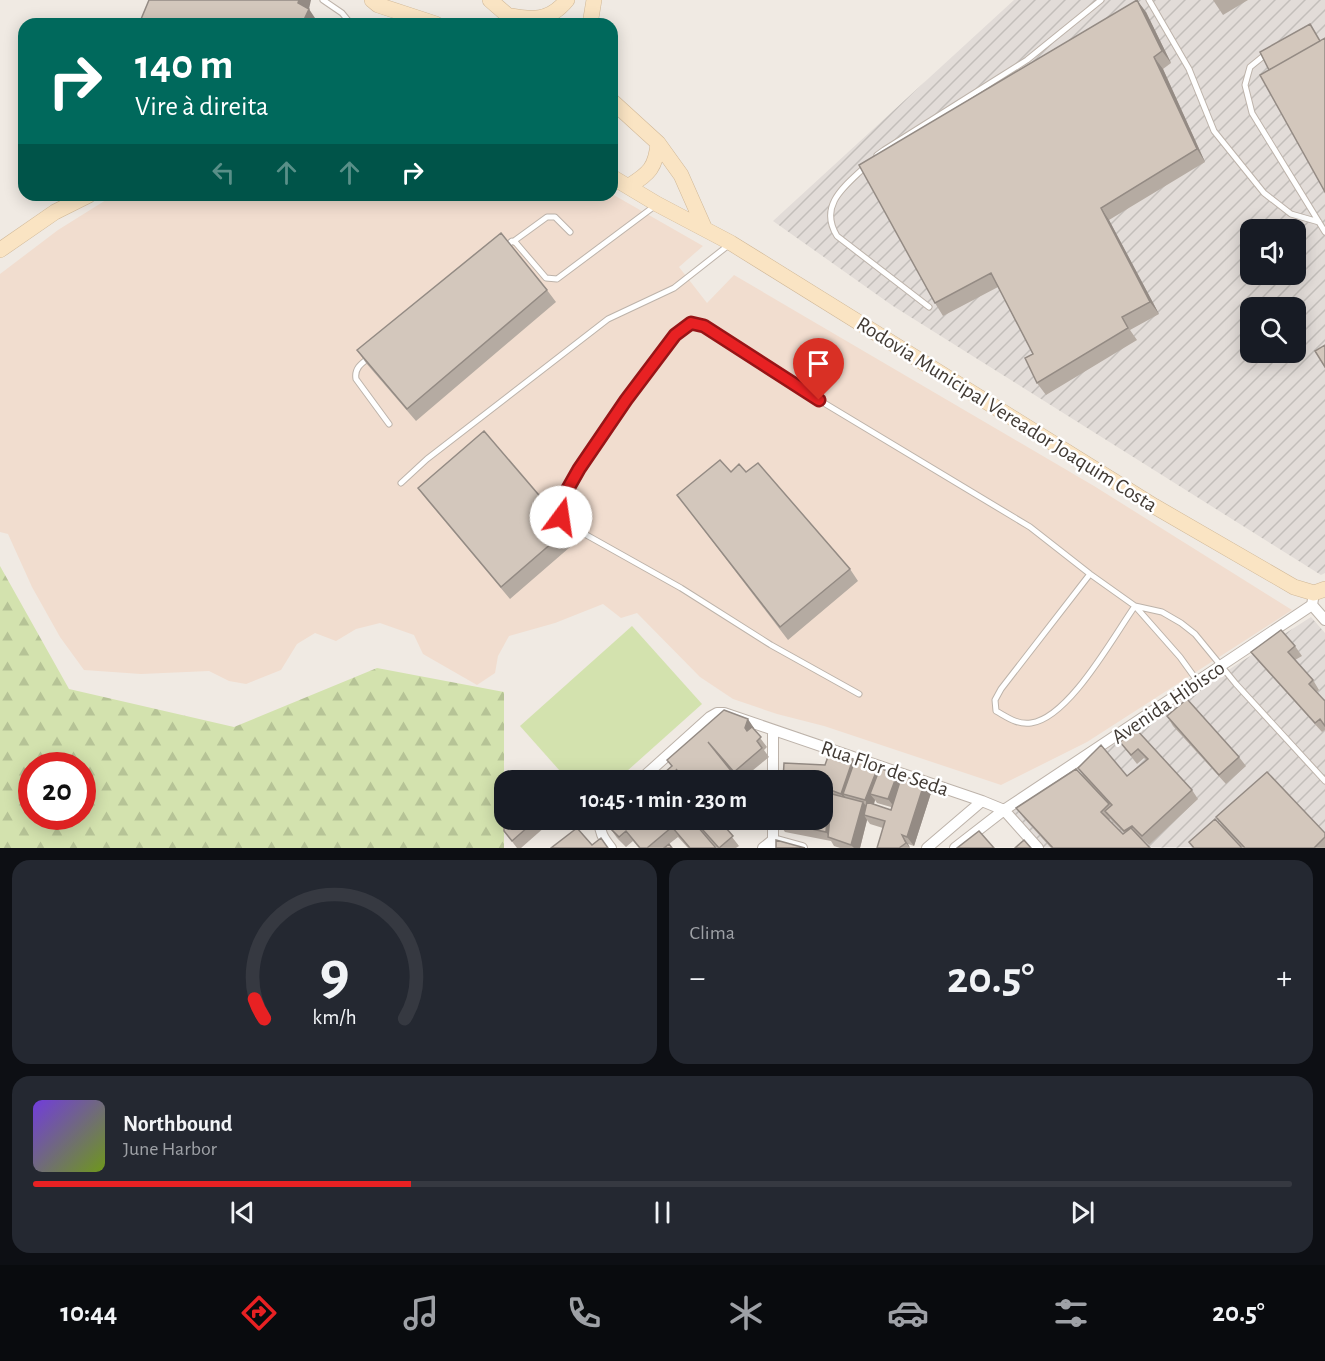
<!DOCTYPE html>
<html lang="pt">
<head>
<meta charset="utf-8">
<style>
  :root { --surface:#171b24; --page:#242831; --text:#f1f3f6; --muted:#9ea1a6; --line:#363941; --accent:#e82123 }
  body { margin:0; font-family:"Alegreya Sans",sans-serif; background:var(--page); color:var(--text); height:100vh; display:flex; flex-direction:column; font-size:22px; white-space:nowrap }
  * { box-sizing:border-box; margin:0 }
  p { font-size:20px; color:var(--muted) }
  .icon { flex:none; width:33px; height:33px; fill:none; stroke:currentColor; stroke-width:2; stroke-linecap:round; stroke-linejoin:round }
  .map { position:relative; height:848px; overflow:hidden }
  .sheet { display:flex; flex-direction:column; gap:12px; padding:12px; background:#0d0f14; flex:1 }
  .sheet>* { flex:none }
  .guide { position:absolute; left:18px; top:18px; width:600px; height:183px; border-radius:18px; box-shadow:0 3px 15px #0003; background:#00695c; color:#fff; overflow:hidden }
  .tools { position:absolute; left:1240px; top:219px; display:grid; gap:12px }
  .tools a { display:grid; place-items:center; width:66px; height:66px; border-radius:12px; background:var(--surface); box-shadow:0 3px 15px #0003; font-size:30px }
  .speed { position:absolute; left:18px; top:752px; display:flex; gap:12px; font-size:30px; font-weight:700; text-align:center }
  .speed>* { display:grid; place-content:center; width:78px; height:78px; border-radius:50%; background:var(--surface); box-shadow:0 3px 15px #0003; line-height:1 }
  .speed .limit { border:9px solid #d22; background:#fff; color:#111 }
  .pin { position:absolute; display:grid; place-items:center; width:51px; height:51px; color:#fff; margin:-62px -26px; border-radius:50% 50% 50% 0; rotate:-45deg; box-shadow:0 0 6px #0007 }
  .pin .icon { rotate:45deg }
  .me { position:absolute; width:66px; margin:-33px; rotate:14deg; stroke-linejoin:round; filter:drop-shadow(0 0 4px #0008) }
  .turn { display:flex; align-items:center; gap:21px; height:126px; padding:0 18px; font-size:27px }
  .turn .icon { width:78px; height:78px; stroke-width:2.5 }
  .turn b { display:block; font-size:42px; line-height:51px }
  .lanes { display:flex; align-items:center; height:57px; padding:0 18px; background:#0003; justify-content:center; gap:30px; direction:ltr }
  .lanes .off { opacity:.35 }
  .big { font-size:45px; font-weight:700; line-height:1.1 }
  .sheet .tile { flex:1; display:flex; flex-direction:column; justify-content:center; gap:9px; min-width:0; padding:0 21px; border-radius:18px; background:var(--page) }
  .sheet .dial { align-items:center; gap:0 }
  .dial svg { height:156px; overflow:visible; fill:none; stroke:var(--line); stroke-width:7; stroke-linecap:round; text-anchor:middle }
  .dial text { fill:var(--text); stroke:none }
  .song { display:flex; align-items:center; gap:18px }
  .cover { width:72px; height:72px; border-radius:9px; background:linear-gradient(135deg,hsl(260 70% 55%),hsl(80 70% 35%)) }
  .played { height:6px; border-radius:3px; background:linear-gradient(90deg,var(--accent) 30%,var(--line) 30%) }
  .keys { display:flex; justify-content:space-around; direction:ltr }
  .heat { display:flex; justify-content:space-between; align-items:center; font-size:33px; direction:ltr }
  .sheet .tiles { flex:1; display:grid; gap:12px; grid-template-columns:1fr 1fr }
  .tile:last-child { grid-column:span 2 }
  .trip { position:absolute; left:494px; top:770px; width:339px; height:60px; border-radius:18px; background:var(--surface); box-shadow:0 3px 15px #0003; font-weight:700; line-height:60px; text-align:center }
  .tabs { display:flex; height:96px; justify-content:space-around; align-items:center; background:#090b0e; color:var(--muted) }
  .tabs .icon { width:42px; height:42px }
  .tabs .selected { color:var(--accent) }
  .tabs b { font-size:27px; color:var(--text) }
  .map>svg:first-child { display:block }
  .commercial { fill:#f1ddcf }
  .industrial { fill:url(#industrial-furrows); fill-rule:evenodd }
  .forest { fill:url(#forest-firs); fill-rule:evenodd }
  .green { fill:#d3e2ae }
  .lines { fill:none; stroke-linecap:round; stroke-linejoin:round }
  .lane-casing { stroke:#bdb3aa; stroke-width:7 }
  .street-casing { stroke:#bdb3aa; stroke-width:12 }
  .secondary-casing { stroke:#d0b898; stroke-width:16 }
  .lane { stroke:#fff; stroke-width:5 }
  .street { stroke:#fff; stroke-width:10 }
  .secondary { stroke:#fae4c3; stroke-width:15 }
  .wall { fill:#b5aba2; fill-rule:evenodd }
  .shaded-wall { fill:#948b84 }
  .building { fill:#d3c7bc; stroke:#948b84; stroke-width:1.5 }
  .route-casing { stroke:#971517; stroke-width:15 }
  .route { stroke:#e82123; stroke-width:10 }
  .labels { text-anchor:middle; stroke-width:5; stroke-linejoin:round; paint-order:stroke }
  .street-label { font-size:21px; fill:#413a34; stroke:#fff }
</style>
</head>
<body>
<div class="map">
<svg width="1325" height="848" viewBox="0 0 1325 848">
  <defs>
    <pattern id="industrial-furrows" width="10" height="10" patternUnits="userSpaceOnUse" patternTransform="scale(1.5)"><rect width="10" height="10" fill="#e2dcd8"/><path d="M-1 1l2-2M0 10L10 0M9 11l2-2" fill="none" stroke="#c3beba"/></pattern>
    <pattern id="forest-firs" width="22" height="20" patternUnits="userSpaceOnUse" patternTransform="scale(1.5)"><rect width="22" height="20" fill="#d3e2ae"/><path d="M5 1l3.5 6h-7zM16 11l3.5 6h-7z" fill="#b6c396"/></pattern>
  </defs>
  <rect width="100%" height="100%" fill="#f0eae3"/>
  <path class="commercial" d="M612 194 703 246 679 267 707 303 734 275 1094 486 1292 610 1087 742 1001 785 824 726 777 714 733 699 700 677 637 613 621 618 603 604 555 623 509 636 498 656 495 673 477 685 423 654 414 635 380 623 356 629 336 641 315 633 297 644 281 670 246 684 229 681 209 671 141 674 84 670 60 637 32 587 8 534 0 532V274L58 230 114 195Z"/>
  <path class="industrial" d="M1014 0H1325V573L1321 575 893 306 773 221ZM1251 230H1296V274H1251ZM1251 308H1296V352H1251Z
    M1311 617 1325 633V848H1044L1010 810Z"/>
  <path class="forest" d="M0 566 69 689 234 727 377 668 504 692V848H0ZM32 765H82V816H32Z"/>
  <path class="green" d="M632 626 702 704 617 780H568L520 726Z"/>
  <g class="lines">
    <defs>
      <path id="lane" d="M323 0 342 13 351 24
        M1149 0 1189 69 1214 131 1264 193 1291 214 1319 222
        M1266 54 1250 67 1245 85 1252 113 1325 232
        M877 155 884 150 1027 60 1101 0
        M866 166C845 186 818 205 837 236L929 307
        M514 241 547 217H555L570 232
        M505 247 512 241 516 243 546 278 557 279 656 205
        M370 357C362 363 354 368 356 379L389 424
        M401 483 427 459 608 319 674 288 730 244
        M1090 574 1001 689 995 700 996 711C1007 717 1017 725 1031 723 1069 718 1113 637 1135 606L1180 657 1198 682
        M859 694 771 645 681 588 574 528 561 517V501L579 469 637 383 675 335 691 323 704 326 819 400 1030 527 1090 574 1135 606 1162 612 1181 623 1195 634 1236 684 1325 781"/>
      <path id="street" d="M1312 605 1325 620
        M640 780 710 717 717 713H724L982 801 1004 810 1038 848
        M773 780V730
        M600 819C599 832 603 838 611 848
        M773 846V819
        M763 848 773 840 802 848
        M927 848 982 801
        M955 848 1004 810 1312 605 1314 593"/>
      <path id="secondary" d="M372 0 378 5 436 24
        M490 0 513 20
        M506 15C532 20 549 22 567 0
        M590 24 594 0
        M612 101 658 143 681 175 704 227
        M612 177 657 204 731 243 1154 506 1294 587 1314 593 1325 589
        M629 186C649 174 656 167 658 143
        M0 250 55 212 89 195"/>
    </defs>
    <use href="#lane" class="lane-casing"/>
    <use href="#street" class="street-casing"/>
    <use href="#secondary" class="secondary-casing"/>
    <use href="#lane" class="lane"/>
    <use href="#street" class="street"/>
    <use href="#secondary" class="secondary"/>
  </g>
  <path class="wall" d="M1213 0H1248L1223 15Z
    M1146 12 1171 63 1163 69 1205 162 1109 220 1159 314 1130 330 1137 340 1046 395 1037 383 1033 354 998 287 943 316 935 303Z
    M547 290 556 302 416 421 366 363 357 350Z
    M731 472H746L850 569 858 581 788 640 677 495Z
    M418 488 568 529 577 541 510 599 427 500Z
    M1295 646 1302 656 1295 660 1313 680 1319 690 1317 692 1325 701V730L1322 732 1258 661 1251 652Z
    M1167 716 1239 757 1246 766 1226 784 1173 726Z
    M754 728V730L767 747 764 750 769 757 741 780H739L724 762 737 780H658L672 766 667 760Z
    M1135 728 1192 790 1198 799 1149 845 1138 835 1150 848H1051L1023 817 1016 808 1076 769 1110 806 1084 777 1078 768 1127 776 1147 761 1144 758 1137 764 1120 742ZM1110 819 1124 833 1123 834 1109 820Z
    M855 762 897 775 900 780 931 793 914 846 908 844 910 848H877L883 828 870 824 867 820 860 848H840L834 846 831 841 785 832 778 822 822 819V780L825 765ZM875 800 877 803 891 807V810L874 804Z
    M1216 817 1325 833V848H1243L1223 827Z
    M504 819H554L521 848H517L504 831Z
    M691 819H718L739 846 736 848H717Z
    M691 819 716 848H688L678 837 669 844 672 848H639L633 841 626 847 617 838 610 828Z"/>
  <path class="shaded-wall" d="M299 0H311L309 9 317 21 316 24H302L298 3Z
    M1137 0 1146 12 1171 63 1162 51Z
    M1154 57 1163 69 1205 162 1197 149Z
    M1101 208 1109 220 1159 314 1150 302Z
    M748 719 754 728 751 737 745 728Z
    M853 759 860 769 843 794 848 801 847 803 841 794Z
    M878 767 885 777 870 794 875 800 872 810 865 800Z
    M897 775 903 784 895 808 888 799Z
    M924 784 931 793 914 846 907 837Z
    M829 791 835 801 830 838 826 832Z
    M863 802 870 811 864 815 867 820 860 848H854L851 845Z
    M902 835 908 844 910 848 906 843Z"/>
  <path class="building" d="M149 0H299L298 3 309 9 302 24H139Z
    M1137 0 1162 51 1154 57 1197 149 1101 208 1150 302 1122 317 1128 328 1037 383 1025 358 1033 354 991 273 935 303 859 165Z
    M1310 24 1320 41 1269 70 1260 52Z
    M1325 38V192L1260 75Z
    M501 233 547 290 407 409 357 350Z
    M1325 345V367L1315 351Z
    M484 431 568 529 501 587 418 488Z
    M720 460 731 472 739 464 746 472 758 463 850 569 780 627 677 495Z
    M1281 630 1295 646 1288 652 1313 680 1309 684 1325 701V726L1320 719 1315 723 1251 652Z
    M1187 699 1239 757 1219 775 1167 716Z
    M724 710 748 719 745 728 747 731 752 727 761 737 757 741 762 748 734 772 708 742 732 772 724 780H685L676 769 685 780H658L657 779 672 766 667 760Z
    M1135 728 1192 790 1142 836 1132 826 1124 831 1105 811 1112 805 1078 768 1101 745 1127 776 1148 759 1138 749 1131 755 1120 742Z
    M830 751 853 759 841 794 828 789H822V780H783L784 763 825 765Z
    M855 760 878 767 865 800 843 794Z
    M880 768 897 775 888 799 870 794Z
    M1076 769 1109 804 1101 812 1123 834 1131 828 1150 848H1053L1016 808Z
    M1267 772 1325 833V837L1314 848H1245L1216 817Z
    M651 774 656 780H646Z
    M902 775 924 784 907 837 902 835 906 843 899 848H877L885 821 864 815 867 802 891 810Z
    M822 791H829L826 832 778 822 779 819H822Z
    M832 794 863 802 851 845 828 837Z
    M504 819H537L512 841 504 831Z
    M609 819H691L716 848H690L672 827 647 848H640L626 831 619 837 610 828 614 825Z
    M693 819H718L733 836 719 848Z
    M1215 819 1242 848H1194L1189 842Z
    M577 828 592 845 601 838 608 848H551Z
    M979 831 994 848H957Z
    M776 840 805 848H776Z
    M1024 840 1031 848H1015Z
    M669 844 672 848H664Z"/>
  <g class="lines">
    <defs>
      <path id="route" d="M561 517V501L579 469 626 400 675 335 691 323 704 326 819 400"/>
    </defs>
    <use href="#route" class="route-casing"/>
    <use href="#route" class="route"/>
  </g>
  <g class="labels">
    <g class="street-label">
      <text transform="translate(1007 414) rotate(32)" y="7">Rodovia Municipal Vereador Joaquim Costa</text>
      <text transform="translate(1168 702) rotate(-34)" y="7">Avenida Hibisco</text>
      <text transform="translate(885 768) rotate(19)" y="7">Rua Flor de Seda</text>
    </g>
  </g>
</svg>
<div class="tools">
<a><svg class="icon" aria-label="sound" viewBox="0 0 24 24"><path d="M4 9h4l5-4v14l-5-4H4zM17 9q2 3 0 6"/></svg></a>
<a><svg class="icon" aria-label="search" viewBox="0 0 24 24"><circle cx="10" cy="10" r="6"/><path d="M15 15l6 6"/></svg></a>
</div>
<div class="speed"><div class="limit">20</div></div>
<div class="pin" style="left:819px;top:400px;background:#d93025"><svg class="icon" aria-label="arrive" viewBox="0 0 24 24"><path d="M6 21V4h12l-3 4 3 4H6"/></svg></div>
<svg class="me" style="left:561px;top:517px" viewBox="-20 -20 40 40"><circle r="19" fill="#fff"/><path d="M0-13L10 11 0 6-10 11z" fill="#e82123"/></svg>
<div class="trip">10:45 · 1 min · 230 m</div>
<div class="guide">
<div class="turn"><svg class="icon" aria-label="right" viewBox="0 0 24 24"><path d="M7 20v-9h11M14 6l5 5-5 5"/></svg><div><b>140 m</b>Vire à direita</div></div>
<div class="lanes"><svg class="icon off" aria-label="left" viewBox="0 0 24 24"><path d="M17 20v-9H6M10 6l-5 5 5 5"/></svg><svg class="icon off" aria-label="ahead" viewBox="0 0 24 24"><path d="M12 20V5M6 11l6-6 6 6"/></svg><svg class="icon off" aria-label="ahead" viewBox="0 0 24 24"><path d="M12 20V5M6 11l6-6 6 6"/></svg><svg class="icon" aria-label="right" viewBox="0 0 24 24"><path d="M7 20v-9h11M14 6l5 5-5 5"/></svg></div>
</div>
</div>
<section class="sheet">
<div class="tiles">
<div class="tile dial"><svg viewBox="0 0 100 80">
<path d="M14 69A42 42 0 1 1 86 69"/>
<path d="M14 69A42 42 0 0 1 9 59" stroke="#e82123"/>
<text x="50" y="56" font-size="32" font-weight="700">9</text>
<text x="50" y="72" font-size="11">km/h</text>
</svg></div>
<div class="tile"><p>Clima</p>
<div class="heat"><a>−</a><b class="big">20.5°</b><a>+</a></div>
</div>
<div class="tile">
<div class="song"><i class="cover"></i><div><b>Northbound</b><p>June Harbor</p></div></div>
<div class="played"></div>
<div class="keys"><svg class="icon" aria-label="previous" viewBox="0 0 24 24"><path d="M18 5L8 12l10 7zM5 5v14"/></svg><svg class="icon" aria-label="pause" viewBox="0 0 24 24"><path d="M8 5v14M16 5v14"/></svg><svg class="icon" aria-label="next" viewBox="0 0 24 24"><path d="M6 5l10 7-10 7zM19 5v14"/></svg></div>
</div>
</div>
</section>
<nav class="tabs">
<b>10:44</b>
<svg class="icon selected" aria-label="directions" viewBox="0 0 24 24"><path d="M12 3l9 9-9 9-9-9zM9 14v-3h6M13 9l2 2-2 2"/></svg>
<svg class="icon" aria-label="music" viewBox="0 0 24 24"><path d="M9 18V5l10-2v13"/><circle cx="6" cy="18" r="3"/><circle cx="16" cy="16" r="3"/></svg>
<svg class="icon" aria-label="phone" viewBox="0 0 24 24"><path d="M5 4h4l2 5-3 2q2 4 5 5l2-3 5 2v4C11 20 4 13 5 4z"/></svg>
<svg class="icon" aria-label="climate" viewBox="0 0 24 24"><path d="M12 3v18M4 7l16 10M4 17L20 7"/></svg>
<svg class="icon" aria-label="car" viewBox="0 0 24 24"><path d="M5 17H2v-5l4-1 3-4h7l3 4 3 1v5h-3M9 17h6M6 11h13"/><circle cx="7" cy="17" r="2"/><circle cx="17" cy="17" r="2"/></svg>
<svg class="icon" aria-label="filters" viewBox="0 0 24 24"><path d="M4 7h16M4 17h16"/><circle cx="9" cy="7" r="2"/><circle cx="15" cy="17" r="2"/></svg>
<b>20.5°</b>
</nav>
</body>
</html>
